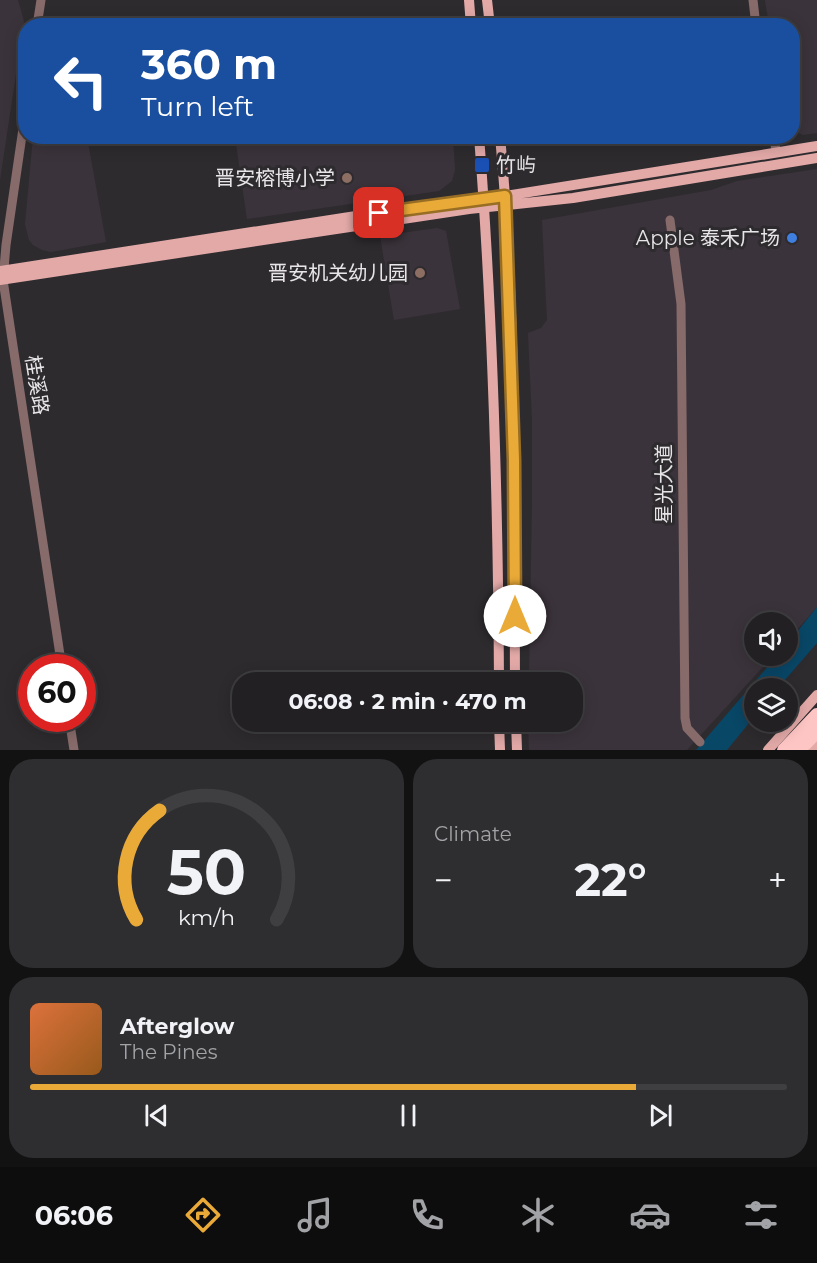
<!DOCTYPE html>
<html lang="en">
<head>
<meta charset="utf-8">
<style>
  :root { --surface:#222023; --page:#2e2d30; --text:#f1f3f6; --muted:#a2a3a6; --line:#3f3e41; --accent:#eaaa38 }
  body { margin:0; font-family:Montserrat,"Noto Sans SC",sans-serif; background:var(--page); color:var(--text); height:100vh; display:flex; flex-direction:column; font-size:22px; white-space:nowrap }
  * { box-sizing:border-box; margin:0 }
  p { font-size:20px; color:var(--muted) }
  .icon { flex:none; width:33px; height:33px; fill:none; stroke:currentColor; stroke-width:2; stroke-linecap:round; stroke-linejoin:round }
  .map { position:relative; height:750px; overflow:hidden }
  .panel { display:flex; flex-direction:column; gap:9px; padding:9px; background:#131213; flex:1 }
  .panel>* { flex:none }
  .guide { position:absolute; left:18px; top:18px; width:782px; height:126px; border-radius:24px; box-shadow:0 3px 15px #0003,0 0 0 2px var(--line); background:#1a4fa0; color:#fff; overflow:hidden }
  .fabs { position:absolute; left:744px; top:612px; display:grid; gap:12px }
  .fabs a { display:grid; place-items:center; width:54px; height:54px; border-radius:50%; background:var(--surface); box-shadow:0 3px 15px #0003,0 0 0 2px var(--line); font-size:30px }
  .speed { position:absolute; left:18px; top:654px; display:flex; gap:12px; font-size:30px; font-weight:700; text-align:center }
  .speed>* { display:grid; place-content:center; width:78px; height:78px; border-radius:50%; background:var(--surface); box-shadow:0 3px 15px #0003,0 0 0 2px var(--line); line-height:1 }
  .speed .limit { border:9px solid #d22; background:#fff; color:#111 }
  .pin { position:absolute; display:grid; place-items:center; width:51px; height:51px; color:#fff; margin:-26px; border-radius:12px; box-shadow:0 3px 9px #0006 }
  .me { position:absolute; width:66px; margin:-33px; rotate:0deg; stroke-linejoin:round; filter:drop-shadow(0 0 4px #0008) }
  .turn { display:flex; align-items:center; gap:21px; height:126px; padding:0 24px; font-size:27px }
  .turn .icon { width:78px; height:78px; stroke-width:2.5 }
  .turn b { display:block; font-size:42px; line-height:51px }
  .big { font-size:45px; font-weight:700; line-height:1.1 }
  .panel .widget { flex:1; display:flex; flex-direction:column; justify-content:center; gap:9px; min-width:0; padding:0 21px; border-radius:24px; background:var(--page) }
  .panel .dial { align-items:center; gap:0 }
  .dial svg { height:156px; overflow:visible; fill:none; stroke:var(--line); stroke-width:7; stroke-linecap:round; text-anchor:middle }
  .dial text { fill:var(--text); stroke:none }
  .song { display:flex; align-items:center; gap:18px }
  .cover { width:72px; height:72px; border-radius:9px; background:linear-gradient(135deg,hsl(20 70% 55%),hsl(30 70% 35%)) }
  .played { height:6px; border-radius:3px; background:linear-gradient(90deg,var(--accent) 80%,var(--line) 80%) }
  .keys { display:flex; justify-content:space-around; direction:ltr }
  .heat { display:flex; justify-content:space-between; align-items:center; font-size:33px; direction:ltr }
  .panel .tiles { flex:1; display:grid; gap:9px; grid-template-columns:1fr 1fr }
  .widget:last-child { grid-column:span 2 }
  .trip { position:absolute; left:232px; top:672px; width:351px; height:60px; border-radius:24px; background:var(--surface); box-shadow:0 3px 15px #0003,0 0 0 2px var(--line); font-weight:700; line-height:60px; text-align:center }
  .tabs { display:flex; height:96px; justify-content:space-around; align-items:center; background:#0e0d0e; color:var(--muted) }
  .tabs .icon { width:42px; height:42px }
  .tabs .active { color:var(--accent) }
  .tabs b { font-size:27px; color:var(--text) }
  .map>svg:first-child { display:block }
  .built { fill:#3b333b }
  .water { fill:#094767 }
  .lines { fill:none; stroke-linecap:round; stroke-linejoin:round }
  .minor { stroke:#876b6a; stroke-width:9 }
  .major { stroke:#e2a9a7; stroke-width:10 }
  .highway { stroke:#fdc5c3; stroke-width:14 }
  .route-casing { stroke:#986e24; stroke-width:15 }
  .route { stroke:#eaaa38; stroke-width:10 }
  .transit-dot { fill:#1a4fb4; stroke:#2e2b2f; stroke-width:2 }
  .education-dot { fill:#8d6e63; stroke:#2e2b2f; stroke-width:2 }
  .shop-dot { fill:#3f7fe0; stroke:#2e2b2f; stroke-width:2 }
  .labels { text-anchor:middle; stroke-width:6; stroke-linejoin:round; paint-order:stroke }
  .poi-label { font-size:20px; fill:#e8e5e8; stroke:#2e2b2f; text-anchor:end }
  .street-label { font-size:20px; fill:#e8e5e8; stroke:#2e2b2f }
</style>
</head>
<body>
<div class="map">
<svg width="817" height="750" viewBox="0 0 817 750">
  <rect width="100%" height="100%" fill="#2e2b2f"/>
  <path class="built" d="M0 0H18L24 21 0 180Z
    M765 0H817V133L803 135 792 130V26L769 25Z
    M33 137H87L106 242 51 252 42 250 33 245 29 240 25 224Z
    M235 137H453L455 170 452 181 439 191 247 219Z
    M817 169V607L788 640V622H754V656H773L687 750H529L528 722H573V682H529L532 503V419L528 333 541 328 547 320 542 220 711 190 737 181Z
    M437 228 446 231 460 309 394 320 380 236Z"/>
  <path class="water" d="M817 607V643L778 688H754V717L727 750H696L777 656H788V643Z"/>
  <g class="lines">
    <path class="minor" d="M753 0 756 26
      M37 26 41 0
      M26 108 6 245 3 280 62 668
      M774 136 776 152
      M670 220 681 304 685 718 687 728 700 742
      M69 718 74 750"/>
    <path class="major" d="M469 0 471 26
      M487 0 490 26
      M479 136C493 318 498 500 499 682
      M500 136C517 318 514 501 515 682
      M0 271 401 209 505 196 817 146
      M0 280 469 209 573 198 817 158
      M499 722 500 750
      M516 722 517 750
      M768 750 817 695
      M814 750 817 746"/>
    <path class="highway" d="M784 750 817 715
      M799 750 817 731"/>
  </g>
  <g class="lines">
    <defs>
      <path id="route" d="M379 213 505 196 514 460 515 616"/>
    </defs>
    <use href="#route" class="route-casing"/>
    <use href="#route" class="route"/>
  </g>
  <rect class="transit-dot" x="474" y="157" width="16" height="16" rx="3"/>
  <g class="education-dot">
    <circle cx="347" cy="178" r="6"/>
    <circle cx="420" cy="273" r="6"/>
  </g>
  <circle class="shop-dot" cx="792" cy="238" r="6"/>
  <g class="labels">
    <g class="poi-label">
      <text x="496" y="172" text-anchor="start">竹屿</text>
      <text x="335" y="185">晋安榕博小学</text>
      <text x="780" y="245">Apple 泰禾广场</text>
      <text x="408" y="280">晋安机关幼儿园</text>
    </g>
    <g class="street-label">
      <text transform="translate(37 385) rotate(81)" y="7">桂溪路</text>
      <text transform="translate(664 484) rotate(-90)" y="7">星光大道</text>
    </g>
  </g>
</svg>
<div class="fabs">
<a><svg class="icon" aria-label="sound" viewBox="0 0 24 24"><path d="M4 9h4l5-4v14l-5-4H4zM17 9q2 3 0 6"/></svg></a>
<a><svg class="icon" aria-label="layers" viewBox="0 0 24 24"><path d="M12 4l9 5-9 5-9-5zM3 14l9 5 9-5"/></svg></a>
</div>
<div class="speed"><div class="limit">60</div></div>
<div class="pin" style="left:379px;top:213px;background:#d93025"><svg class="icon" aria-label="arrive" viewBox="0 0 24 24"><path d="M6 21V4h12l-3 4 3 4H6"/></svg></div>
<svg class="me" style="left:515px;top:616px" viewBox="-20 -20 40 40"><circle r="19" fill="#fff"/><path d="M0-13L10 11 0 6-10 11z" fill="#eaaa38"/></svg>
<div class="trip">06:08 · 2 min · 470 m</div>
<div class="guide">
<div class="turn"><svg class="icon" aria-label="left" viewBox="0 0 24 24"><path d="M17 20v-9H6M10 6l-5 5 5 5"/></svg><div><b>360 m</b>Turn left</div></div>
</div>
</div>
<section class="panel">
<div class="tiles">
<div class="widget dial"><svg viewBox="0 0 100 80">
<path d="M14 69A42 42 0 1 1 86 69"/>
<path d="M14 69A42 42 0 0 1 26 13" stroke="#eaaa38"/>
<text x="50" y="56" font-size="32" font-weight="700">50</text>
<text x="50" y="72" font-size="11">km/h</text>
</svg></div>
<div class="widget"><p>Climate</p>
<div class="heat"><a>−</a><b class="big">22°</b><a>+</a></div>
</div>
<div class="widget">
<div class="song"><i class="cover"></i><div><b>Afterglow</b><p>The Pines</p></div></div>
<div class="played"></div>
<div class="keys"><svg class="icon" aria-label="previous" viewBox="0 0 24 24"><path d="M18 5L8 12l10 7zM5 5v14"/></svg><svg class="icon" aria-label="pause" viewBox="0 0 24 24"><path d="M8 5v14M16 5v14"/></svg><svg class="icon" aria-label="next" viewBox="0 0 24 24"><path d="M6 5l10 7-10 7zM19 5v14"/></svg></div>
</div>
</div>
</section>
<nav class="tabs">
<b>06:06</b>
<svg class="icon active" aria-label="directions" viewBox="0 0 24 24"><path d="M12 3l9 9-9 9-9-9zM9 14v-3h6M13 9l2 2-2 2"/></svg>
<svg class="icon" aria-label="music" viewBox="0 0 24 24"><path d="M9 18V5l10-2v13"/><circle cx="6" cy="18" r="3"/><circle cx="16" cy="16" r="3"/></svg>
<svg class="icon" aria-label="phone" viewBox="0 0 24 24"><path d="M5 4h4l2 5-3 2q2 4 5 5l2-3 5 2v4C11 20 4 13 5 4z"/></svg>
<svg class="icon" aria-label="climate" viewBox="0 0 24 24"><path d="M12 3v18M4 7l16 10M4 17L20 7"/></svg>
<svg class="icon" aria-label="car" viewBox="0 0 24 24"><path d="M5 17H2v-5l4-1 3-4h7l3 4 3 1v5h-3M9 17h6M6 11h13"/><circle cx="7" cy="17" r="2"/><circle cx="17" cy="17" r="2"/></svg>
<svg class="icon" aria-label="filters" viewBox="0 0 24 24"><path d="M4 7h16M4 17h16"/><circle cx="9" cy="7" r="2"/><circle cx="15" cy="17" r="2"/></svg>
</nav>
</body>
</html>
